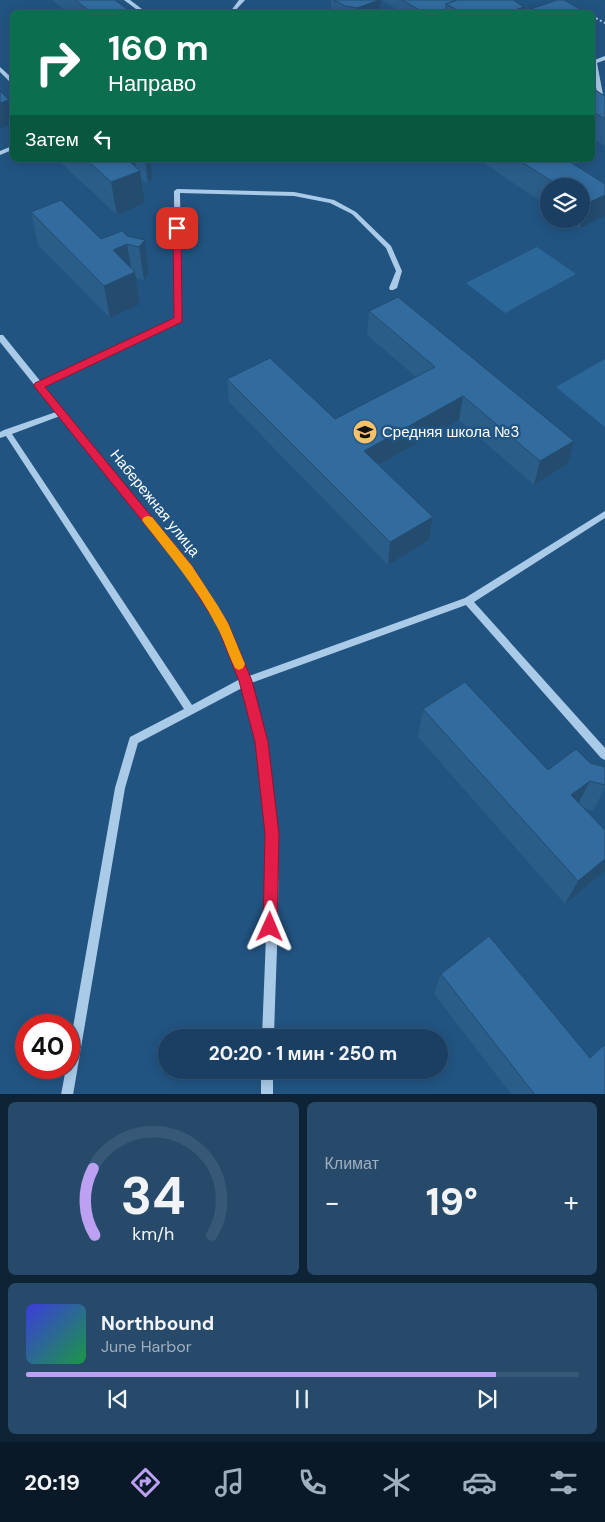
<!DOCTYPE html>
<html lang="ru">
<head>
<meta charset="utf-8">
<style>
  :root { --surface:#1a3f62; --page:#274a6b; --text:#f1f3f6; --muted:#9fafbe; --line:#385877; --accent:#bca0f2 }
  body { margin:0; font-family:"DM Sans",sans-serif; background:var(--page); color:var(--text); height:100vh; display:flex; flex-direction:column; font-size:19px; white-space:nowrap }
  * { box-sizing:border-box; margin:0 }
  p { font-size:16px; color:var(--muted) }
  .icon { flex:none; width:28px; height:28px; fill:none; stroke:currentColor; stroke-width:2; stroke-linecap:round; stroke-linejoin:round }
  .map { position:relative; height:1094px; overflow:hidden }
  .sheet { display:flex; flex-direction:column; gap:8px; padding:8px; background:#0e2336; flex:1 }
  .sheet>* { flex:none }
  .guide { position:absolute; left:10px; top:10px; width:585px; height:152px; border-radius:8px; box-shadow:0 2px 12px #0003,0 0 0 1px var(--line); background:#0b6e4f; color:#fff; overflow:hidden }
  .fabs { position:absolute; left:540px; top:178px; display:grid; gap:10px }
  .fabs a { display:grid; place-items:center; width:50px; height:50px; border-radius:50%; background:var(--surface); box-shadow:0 2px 12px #0003,0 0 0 1px var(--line); font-size:25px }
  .speed { position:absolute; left:15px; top:1014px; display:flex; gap:10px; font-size:25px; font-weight:700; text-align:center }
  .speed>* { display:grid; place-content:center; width:65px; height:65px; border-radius:50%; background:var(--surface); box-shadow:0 2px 12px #0003,0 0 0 1px var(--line); line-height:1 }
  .speed .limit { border:8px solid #d22; background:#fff; color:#111 }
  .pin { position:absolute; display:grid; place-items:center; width:42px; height:42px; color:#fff; margin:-21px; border-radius:10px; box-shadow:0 2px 8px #0006 }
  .me { position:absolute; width:55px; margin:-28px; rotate:1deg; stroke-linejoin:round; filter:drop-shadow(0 0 4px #0008) }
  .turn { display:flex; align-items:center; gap:18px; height:105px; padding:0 15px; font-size:22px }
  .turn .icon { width:65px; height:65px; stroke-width:2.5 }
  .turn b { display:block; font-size:35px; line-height:42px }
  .then { display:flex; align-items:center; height:48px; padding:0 15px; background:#0003; gap:10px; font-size:19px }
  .big { font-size:38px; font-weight:800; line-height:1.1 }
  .sheet .card { flex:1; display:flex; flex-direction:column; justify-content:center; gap:8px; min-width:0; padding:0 18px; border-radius:8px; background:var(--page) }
  .sheet .dial { align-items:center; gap:0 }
  .dial svg { height:130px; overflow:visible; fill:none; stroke:var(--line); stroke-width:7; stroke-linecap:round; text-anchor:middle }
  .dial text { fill:var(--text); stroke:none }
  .song { display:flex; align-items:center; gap:15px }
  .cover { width:60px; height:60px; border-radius:8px; background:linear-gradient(135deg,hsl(240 70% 55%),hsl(140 70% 35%)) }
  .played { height:5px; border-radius:2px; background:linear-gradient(90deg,var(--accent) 85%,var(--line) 85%) }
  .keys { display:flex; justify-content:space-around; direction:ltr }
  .heat { display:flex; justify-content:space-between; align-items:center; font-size:28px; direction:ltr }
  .sheet .tiles { flex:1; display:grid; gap:8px; grid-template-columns:1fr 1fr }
  .card:last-child { grid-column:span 2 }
  .trip { position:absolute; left:158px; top:1029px; width:290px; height:50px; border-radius:25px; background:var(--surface); box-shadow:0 2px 12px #0003,0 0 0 1px var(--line); font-weight:800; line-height:50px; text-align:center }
  .tabs { display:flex; height:80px; justify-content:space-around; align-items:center; background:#0a1927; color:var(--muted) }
  .tabs .icon { width:35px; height:35px }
  .tabs .active { color:var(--accent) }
  .tabs b { font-size:22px; color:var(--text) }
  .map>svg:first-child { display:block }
  .green { fill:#2c679a }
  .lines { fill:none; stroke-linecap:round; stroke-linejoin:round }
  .path { stroke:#aacbe8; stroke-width:2; stroke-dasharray:2 2.5; stroke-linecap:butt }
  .minor { fill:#aacbe8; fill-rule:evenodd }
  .wall { fill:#2b5d89 }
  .shaded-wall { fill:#234c6f }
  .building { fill:#326c9f; stroke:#234c6f }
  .route { fill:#e11d48; stroke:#92132f }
  .slow { fill:#f59e0b }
  .labels { text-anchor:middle; stroke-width:5; stroke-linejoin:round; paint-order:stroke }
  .poi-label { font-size:15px; fill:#fff; stroke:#225482; text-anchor:start }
  .street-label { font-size:15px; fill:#fff; stroke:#225482 }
</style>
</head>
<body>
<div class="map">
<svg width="605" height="1095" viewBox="0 0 605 1095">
  <rect width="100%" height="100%" fill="#225482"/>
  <path class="green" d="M537 247 576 274 505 313 466 283Z
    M605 359V427L556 387Z"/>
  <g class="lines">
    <path class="path" d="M592 16 605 23"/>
    <path class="minor" d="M124 0H130L146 12H140Z
      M239 0H245L234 12H230Z
      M605 56V60L597 63 605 105 599 101 592 69V61Z
      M0 67 12 78V83L10 82 0 72Z
      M12 146V150L0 155V151Z
      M177 189 294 192 334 200 356 212 391 246 402 271 397 288 393 290H390L389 288 396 271 386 248 352 214 330 203 294 196 180 193 182 321 44 387 195 573 225 620 249 676 465 598 605 511V518L474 602 605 748V760L601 758 466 605 251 683C259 713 266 742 271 772 284 858 276 951 274 1038H262C265 950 272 861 261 774 257 744 250 716 242 688L138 743 125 788 73 1095H61L66 1068H69V1050L115 788 129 740 130 737 184 709 6 436 0 438V432L4 430 56 412 0 342V335H3L41 382 175 318 174 191ZM60 416C84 446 107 476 131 506 175 559 221 612 240 679L192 705 12 434Z
      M261 1070H273V1095H261Z"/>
  </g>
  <path class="wall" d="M52 0H115L131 12H67Z
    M331 0H513L524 7 523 12H585H401L381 0 380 12H331Z
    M592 88 605 96V146L592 138Z
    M58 160H150L153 177 148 183 142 181 145 203 117 215Z
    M479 160H567L605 184V216L580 228 566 219H581V186H549V207Z
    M31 212 101 239 127 236 145 240 149 273 144 280 136 278 140 304 110 318 38 245Z
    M369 311 574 441 568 464 534 485 459 420 379 465 433 517 429 540 388 565 229 402 227 379 335 419 416 377 367 335Z
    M423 709 548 770 590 763 605 767V788L593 811 584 808 605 830V871L565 904 418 737Z
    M441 974 590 1058 605 1095H512L434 994Z"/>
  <path class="shaded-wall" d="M379 0H381L380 12H357V8Z
    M524 7 523 12H508Z
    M446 9 445 12H437Z
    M9 100 12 114V124L0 129V103Z
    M121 160H135L136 172 140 171 145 203 117 215 111 182Z
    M145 160H150L153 177 148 183Z
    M605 195V216L580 228 586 204Z
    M145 240 149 273 144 280 139 247Z
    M127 244 132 273 135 272 140 304 110 318 104 286 113 250Z
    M463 396 459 420 362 474 364 451Z
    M574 441 568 464 534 485 540 461Z
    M433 517 429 540 388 565 390 542Z
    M590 781 577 806 571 795Z
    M605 859V871L565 904 578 881Z"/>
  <path class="building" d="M75 0H115L131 12H91Z
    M334 0H379L357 8 345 6Z
    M402 0H457L446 4V9L437 12H423Z
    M457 0H513L524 7 508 12H461L446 4Z
    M557 0H564L585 12H522Z
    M592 88 605 96V119L592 111Z
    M0 91 9 100 0 103Z
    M87 160H128L140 171 111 182Z
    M519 160H567L605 184V195L586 204 581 201V186H559Z
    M61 200 101 239 122 231 127 236 145 240 139 247 127 244 113 250 135 272 104 286 31 212Z
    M398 297 574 441 540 461 463 396 364 451 433 517 390 542 227 379 270 358 335 419 435 367 369 311Z
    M465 682 548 770 576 749 590 763 605 767V785L590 781 571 795 605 830V859L578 881 423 709Z
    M489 936 590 1058 605 1044V1095H535L441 974Z"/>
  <path class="route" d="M177 225 181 228 182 322 45 387 192 566 228 623 252 681 268 742 279 834 277 927 275 932 270 934 265 932 263 927 265 834 255 742 239 681 217 625 184 573 34 386 35 383 174 318 173 228Z"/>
  <path class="slow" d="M148 516 152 517 192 566 218 606 228 623 245 664 243 668 239 670 235 668C228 654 224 639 216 625 197 588 170 556 144 523L142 520 144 517Z"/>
  <defs>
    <symbol id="school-disc" viewBox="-11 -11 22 22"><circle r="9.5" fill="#f4c26c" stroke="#225482"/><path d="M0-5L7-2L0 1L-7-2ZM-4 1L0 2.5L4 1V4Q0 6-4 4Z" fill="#111"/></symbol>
  </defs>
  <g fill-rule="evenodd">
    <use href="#school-disc" x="351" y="418" width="28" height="28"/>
  </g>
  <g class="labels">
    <g class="poi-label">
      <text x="382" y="437">Средняя школа №3</text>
    </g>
    <g class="street-label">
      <text transform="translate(155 503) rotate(51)" y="5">Набережная улица</text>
    </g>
  </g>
</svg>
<div class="fabs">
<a><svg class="icon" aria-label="layers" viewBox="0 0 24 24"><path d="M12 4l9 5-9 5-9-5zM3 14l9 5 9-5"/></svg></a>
</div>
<div class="speed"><div class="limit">40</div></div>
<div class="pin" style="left:177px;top:228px;background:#d93025"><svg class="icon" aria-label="arrive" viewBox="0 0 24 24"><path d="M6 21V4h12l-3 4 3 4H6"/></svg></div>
<svg class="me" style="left:270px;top:927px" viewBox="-20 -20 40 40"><path d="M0-17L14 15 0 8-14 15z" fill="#e11d48" stroke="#fff" stroke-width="4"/></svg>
<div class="trip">20:20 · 1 мин · 250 m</div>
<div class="guide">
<div class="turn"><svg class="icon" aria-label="right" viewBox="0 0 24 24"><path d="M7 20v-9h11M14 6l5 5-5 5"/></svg><div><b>160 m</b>Направо</div></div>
<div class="then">Затем<svg class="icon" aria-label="left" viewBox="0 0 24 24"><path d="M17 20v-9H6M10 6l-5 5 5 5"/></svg></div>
</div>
</div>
<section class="sheet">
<div class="tiles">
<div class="card dial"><svg viewBox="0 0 100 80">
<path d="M14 69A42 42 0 1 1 86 69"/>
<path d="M14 69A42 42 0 0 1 13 28" stroke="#bca0f2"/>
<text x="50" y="56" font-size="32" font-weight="700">34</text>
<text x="50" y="72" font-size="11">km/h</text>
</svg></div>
<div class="card"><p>Климат</p>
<div class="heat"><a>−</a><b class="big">19°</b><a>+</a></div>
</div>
<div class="card">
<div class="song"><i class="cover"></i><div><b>Northbound</b><p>June Harbor</p></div></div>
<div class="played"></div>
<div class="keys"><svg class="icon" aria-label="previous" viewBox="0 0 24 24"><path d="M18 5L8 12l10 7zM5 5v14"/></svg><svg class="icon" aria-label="pause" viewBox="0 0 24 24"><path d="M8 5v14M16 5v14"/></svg><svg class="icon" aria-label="next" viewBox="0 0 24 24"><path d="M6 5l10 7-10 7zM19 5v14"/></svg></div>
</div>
</div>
</section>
<nav class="tabs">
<b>20:19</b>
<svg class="icon active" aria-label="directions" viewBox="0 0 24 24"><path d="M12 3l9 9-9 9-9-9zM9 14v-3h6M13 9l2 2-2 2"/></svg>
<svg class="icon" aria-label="music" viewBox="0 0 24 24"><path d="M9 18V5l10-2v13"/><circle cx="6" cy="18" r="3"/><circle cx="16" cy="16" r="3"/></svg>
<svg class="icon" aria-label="phone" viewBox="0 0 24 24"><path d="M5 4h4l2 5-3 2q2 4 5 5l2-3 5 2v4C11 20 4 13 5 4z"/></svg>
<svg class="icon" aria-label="climate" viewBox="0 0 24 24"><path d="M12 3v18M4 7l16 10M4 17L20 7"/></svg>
<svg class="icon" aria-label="car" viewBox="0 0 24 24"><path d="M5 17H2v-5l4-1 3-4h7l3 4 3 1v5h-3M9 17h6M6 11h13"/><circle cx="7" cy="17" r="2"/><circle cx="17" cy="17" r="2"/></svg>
<svg class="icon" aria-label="filters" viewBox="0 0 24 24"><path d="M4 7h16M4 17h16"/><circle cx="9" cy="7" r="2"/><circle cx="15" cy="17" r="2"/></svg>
</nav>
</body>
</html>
